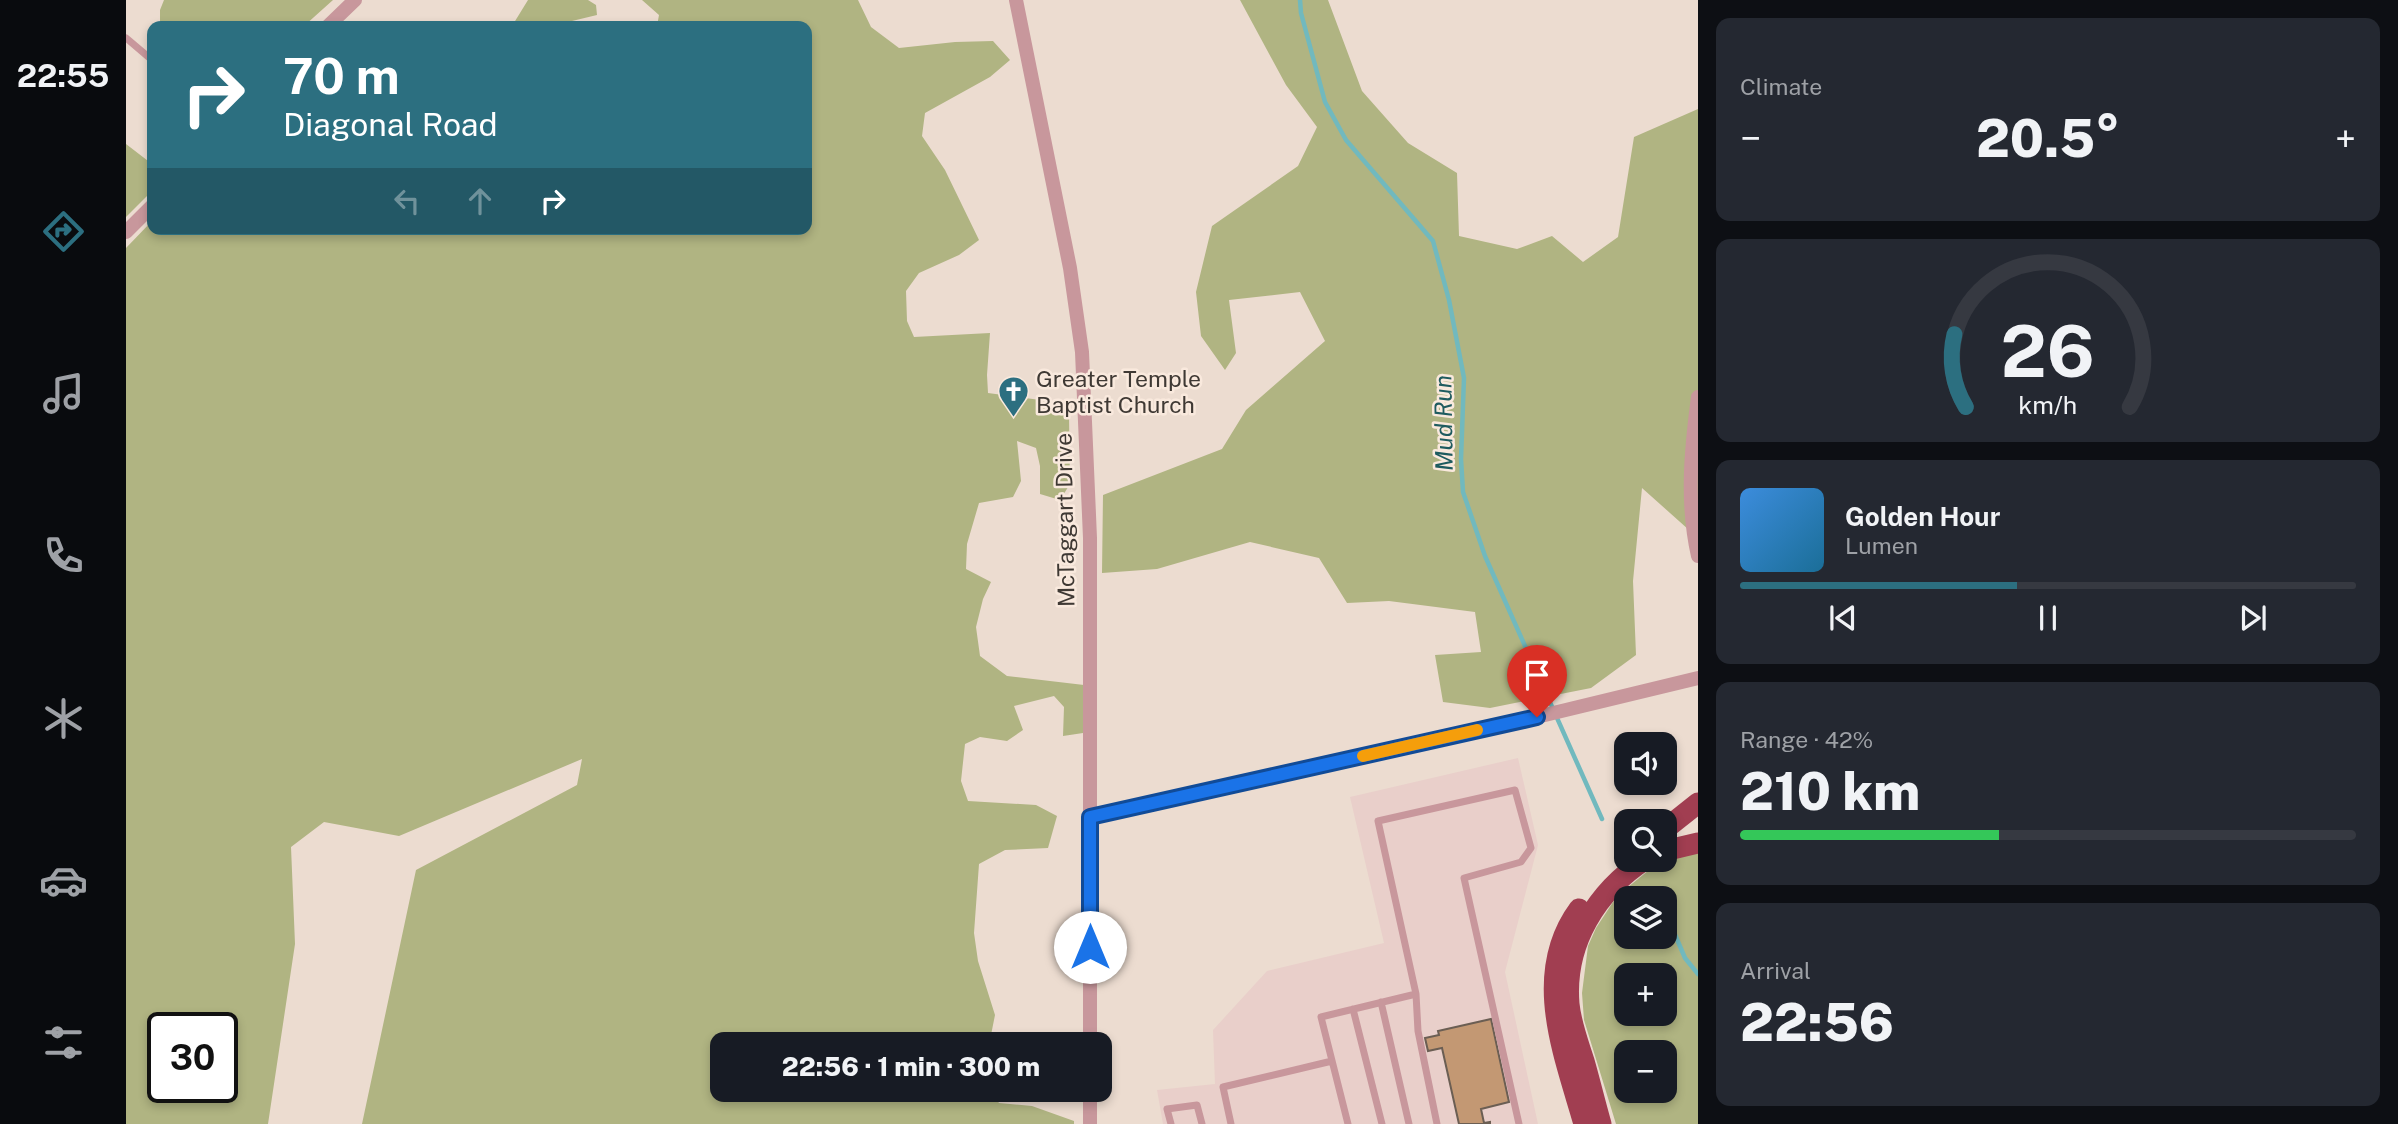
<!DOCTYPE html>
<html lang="en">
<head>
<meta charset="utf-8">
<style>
  :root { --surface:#171b24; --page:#242831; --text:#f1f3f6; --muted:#9ea1a6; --line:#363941; --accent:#2c6f80 }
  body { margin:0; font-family:"Public Sans",sans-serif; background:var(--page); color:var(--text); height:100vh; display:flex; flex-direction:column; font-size:26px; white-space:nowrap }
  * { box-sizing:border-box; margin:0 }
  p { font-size:23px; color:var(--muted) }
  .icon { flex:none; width:38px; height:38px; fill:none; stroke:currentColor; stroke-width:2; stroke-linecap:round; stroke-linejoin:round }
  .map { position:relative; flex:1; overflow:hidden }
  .panel { display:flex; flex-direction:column; gap:18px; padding:18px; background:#0d0f14; width:700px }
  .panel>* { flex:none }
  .guide { position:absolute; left:21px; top:21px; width:665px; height:214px; border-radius:14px; box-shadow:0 4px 10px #0003; background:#2c6f80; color:#fff; overflow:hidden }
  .tools { position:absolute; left:1488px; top:732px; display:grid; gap:14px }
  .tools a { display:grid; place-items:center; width:63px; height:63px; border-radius:14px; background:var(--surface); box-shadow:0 4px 10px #0003; font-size:35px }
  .speed { position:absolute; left:21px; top:1012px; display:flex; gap:14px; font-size:35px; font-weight:700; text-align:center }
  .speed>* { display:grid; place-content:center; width:91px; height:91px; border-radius:50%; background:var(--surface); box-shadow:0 4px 10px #0003; line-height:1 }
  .speed .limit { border:4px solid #111; border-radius:10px; background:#fff; color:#111 }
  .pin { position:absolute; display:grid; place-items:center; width:60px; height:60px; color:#fff; margin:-72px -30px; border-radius:50% 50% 50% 0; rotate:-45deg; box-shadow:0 0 7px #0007 }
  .pin .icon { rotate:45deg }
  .me { position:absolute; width:77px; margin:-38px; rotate:0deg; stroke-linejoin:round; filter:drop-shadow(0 0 5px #0008) }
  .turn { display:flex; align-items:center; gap:24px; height:147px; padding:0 21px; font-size:32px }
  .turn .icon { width:91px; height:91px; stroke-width:2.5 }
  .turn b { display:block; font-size:49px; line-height:60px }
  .lanes { display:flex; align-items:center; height:66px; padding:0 21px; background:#0003; justify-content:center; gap:35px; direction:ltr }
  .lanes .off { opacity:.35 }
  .big { font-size:52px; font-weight:800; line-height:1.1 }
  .panel .tile { flex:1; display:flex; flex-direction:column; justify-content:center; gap:10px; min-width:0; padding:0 24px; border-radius:14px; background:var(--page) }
  .panel .dial { align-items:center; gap:0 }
  .dial svg { height:182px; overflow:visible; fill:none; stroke:var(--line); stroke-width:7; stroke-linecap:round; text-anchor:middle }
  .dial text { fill:var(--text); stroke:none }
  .song { display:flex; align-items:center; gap:21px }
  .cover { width:84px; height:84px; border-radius:10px; background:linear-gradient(135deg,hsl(210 70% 55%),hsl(200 70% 35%)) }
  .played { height:7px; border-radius:4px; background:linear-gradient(90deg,var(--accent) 45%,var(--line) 45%) }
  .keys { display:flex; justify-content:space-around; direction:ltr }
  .heat { display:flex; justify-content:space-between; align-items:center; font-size:38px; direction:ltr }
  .charge { height:10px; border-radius:5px; background:linear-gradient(90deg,#34c759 42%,var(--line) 0) }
  .trip { position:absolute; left:584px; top:1032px; width:402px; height:70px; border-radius:14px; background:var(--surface); box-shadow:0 4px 10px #0003; font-weight:800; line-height:70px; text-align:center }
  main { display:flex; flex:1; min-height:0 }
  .tab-bar { display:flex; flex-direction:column; width:126px; justify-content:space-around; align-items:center; background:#090b0e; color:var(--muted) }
  .tab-bar .icon { width:49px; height:49px }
  .tab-bar .current { color:var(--accent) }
  .tab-bar b { font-size:32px; color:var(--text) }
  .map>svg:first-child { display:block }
  .commercial { fill:#e9cfca }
  .green { fill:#b0b482; fill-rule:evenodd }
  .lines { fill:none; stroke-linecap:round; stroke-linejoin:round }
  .stream { stroke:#71b9be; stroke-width:4.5 }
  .building { fill:#c39873; stroke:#6b5e53; stroke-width:2 }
  .service { stroke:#c8979c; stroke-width:7 }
  .minor { stroke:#c8979c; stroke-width:14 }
  .motorway { stroke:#a13e51; stroke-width:21 }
  .route-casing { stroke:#114b97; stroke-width:18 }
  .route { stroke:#1a73e8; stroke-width:12 }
  .slow { stroke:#f59e0b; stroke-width:12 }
  .labels { text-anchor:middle; stroke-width:5; stroke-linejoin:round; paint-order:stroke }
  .poi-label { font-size:23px; fill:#3f3934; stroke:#f9e9dd; text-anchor:start }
  .street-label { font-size:23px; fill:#3f3934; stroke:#f9e9dd }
  .water-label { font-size:24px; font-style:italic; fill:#1e5b5f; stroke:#f9e9dd }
</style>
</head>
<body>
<main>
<nav class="tab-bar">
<b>22:55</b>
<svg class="icon current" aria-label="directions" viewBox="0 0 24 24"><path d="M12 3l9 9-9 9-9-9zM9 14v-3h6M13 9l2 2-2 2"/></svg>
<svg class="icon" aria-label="music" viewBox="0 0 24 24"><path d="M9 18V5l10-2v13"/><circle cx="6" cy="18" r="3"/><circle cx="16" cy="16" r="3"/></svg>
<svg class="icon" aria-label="phone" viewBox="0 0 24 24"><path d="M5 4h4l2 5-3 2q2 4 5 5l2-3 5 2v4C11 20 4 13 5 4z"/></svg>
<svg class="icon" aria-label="climate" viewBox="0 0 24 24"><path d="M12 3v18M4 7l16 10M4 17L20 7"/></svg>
<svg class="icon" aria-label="car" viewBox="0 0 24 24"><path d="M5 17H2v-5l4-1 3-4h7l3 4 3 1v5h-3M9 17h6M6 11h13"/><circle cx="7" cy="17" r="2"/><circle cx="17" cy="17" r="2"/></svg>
<svg class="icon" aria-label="filters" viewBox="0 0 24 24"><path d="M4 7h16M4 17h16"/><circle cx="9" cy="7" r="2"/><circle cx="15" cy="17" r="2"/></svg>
</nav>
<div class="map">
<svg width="1572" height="1124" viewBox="0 0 1572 1124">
  <rect width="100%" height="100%" fill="#ecdcd0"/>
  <path class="commercial" d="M1392 758 1412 845 1379 972 1412 1124H1037L1031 1090 1089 1084 1087 1030 1141 971 1258 943 1224 797Z"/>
  <path class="green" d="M38 0H207L178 26H34V10Z
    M402 0H462L470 5 471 15 446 21V26H386Z
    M516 0H732L745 27 773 48 829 42 867 41 884 60 864 77 799 113 796 136 819 170 853 240 833 255 793 273 780 291 781 321 788 337 864 333 861 375 862 393 929 402 943 415 944 484 934 500 914 494V466L910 448 891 441 895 481 887 497 853 503 841 544 840 569 865 582 857 599 850 627 854 656 881 676 958 685 957 733 937 736 938 707 928 696 888 706 897 730 881 741 854 737 839 744 835 781 842 801 910 805 931 816 922 848 879 850 853 864 848 933 852 961 869 1015 863 1045H597V1090H864L873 1103 906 1106 948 1121V1124H236L290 870 451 785 456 759 273 836 198 822 165 847 169 944 142 1124H0V248L26 221V229H681V26H531L533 15ZM37 1027H96V1087H37Z
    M1114 0H1202L1236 91 1282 143 1331 173 1333 236 1391 249 1426 236 1457 262 1492 237 1508 137 1572 109V538L1516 488 1507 581 1510 655 1465 688 1364 708 1317 702 1309 655 1355 652 1349 612 1263 601 1221 603 1193 558 1124 542 1031 569 976 573 977 495 1096 449 1120 410 1199 341 1174 292 1103 300 1110 353 1099 370 1075 336 1070 292 1086 226 1172 166 1191 127 1160 85Z
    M0 144 26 164V191L0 217Z
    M1572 851V1124H1490L1458 1020 1456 993 1462 946 1470 928 1491 896 1533 862 1556 853ZM1500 898H1538V936H1500ZM1500 975H1538V1013H1500ZM1500 1052H1538V1090H1500Z"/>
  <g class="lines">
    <path class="stream" d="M1174 0 1175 13 1199 102 1220 140 1307 241 1323 300 1338 378 1335 459 1337 492 1359 556 1476 819
      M1526 890 1531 898
      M1538 909 1559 958 1572 974"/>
  </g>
  <path class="building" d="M1365 1019 1383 1102 1355 1109 1358 1123 1364 1122V1124H1333L1316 1048 1302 1051 1299 1038 1313 1035 1312 1031Z"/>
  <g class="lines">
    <path class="service" d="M0 38 26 60
      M1255 1002 1283 1124
      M1227 1009 1256 1124
      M1045 1124 1041 1109 1071 1105 1076 1124
      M1105 1124 1097 1087 1206 1061
      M1222 1124 1195 1017 1290 994
      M1311 1124 1292 1031 1290 994 1252 821 1389 790 1405 848 1395 862 1338 878 1393 1124"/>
    <path class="minor" d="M890 0 944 268 956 352 964 538V1045
      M202 26 229 0
      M0 232 26 206
      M1572 397C1565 450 1560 503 1572 556
      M964 817 1419 715 1572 678
      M964 1090V1124"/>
    <path class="motorway" d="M1538 830 1572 803
      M1538 851 1572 843
      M1453 909C1405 974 1438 1054 1458 1124
      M1475 1124C1469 1103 1464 1082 1458 1061 1452 1042 1445 1024 1443 1004 1438 943 1471 891 1520 859"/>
  </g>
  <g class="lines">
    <defs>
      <path id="route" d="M964 947V817L1411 717"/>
    </defs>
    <use href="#route" class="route-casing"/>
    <use href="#route" class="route"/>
    <path class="slow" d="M1237 756 1351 730"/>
  </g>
  <defs>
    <symbol id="church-pin" viewBox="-11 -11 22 30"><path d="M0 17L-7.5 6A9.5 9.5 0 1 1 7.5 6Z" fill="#2c6f80" stroke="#f9e9dd"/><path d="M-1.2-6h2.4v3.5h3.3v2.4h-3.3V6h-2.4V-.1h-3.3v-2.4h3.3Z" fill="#fff"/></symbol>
  </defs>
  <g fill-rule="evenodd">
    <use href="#church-pin" x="870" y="374" width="35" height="47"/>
  </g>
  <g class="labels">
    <g class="poi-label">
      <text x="910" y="387">Greater Temple<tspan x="910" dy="26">Baptist Church</tspan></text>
    </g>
    <g class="street-label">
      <text transform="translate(939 520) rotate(-91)" y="8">McTaggart Drive</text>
    </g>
    <g class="water-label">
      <text transform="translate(1318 423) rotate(-91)" y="8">Mud Run</text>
    </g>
  </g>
</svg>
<div class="tools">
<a><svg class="icon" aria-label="sound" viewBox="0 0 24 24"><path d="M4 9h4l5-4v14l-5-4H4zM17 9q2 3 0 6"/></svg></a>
<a><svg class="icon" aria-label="search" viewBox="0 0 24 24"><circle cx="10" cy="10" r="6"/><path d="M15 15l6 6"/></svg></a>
<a><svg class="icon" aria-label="layers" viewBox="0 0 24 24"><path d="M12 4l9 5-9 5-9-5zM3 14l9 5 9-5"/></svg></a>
<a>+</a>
<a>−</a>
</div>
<div class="speed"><div class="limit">30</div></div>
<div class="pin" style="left:1411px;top:717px;background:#d93025"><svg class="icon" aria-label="arrive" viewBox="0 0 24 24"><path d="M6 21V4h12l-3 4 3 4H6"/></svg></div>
<svg class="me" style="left:964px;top:947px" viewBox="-20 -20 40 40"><circle r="19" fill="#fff"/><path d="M0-13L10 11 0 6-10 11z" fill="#1a73e8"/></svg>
<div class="trip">22:56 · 1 min · 300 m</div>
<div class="guide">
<div class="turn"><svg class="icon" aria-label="right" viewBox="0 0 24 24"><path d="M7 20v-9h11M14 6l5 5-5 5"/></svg><div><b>70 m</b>Diagonal Road</div></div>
<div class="lanes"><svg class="icon off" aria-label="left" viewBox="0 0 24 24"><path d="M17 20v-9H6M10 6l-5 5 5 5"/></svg><svg class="icon off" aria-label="ahead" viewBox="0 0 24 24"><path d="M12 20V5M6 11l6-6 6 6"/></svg><svg class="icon" aria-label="right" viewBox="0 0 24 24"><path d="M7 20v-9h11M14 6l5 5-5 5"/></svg></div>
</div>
</div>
<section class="panel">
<div class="tile"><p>Climate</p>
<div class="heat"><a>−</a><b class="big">20.5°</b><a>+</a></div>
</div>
<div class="tile dial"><svg viewBox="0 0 100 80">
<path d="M14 69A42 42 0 1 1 86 69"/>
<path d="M14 69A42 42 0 0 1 9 37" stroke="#2c6f80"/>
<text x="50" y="56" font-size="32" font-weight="700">26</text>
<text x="50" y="72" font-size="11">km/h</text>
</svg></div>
<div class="tile">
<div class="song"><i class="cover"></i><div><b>Golden Hour</b><p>Lumen</p></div></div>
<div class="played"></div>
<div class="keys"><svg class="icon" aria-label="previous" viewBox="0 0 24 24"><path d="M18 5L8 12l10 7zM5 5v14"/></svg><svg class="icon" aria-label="pause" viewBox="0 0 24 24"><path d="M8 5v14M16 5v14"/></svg><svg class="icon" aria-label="next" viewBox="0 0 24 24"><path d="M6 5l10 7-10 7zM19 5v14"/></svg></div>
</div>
<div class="tile"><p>Range · 42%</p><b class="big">210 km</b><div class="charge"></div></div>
<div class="tile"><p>Arrival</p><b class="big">22:56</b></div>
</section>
</main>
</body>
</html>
